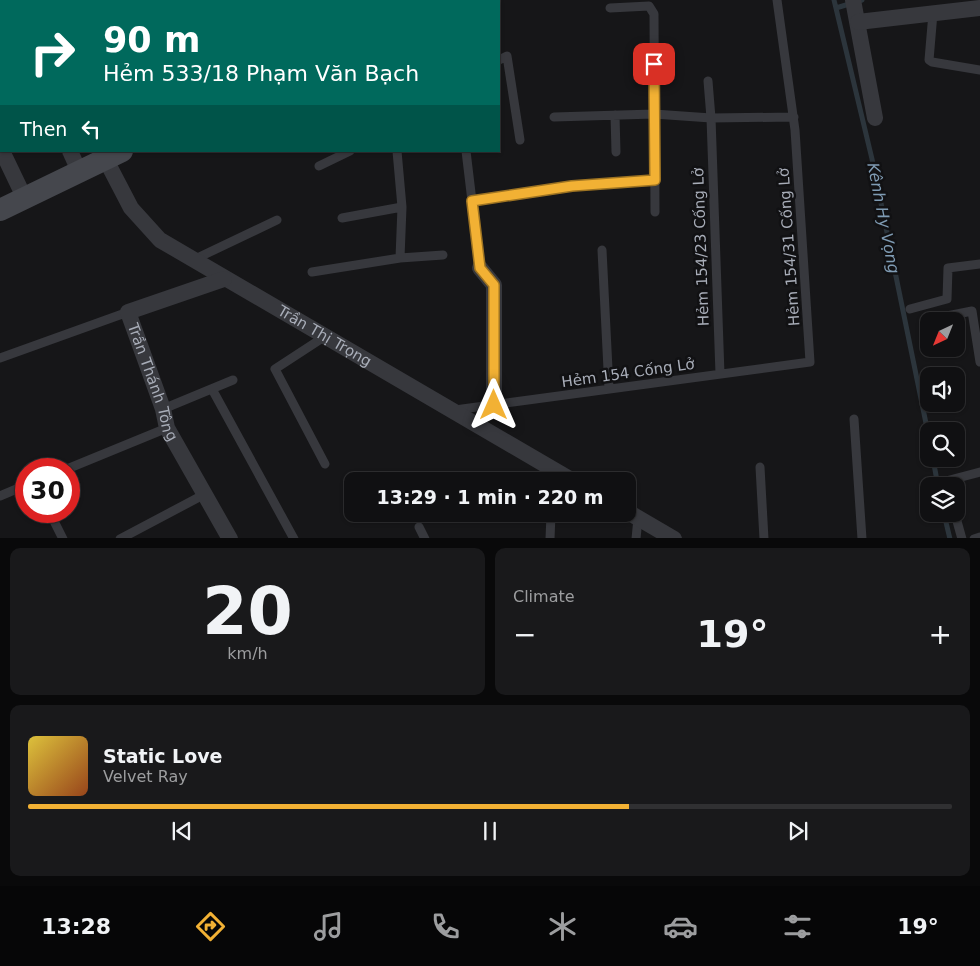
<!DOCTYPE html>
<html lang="en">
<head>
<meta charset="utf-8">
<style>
  :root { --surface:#101012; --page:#19191b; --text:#f1f3f6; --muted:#9c9d9f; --line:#303032; --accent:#f2b134 }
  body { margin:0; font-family:"DejaVu Sans",sans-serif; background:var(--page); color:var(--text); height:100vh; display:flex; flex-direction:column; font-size:19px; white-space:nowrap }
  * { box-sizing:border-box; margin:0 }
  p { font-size:16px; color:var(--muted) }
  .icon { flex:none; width:28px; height:28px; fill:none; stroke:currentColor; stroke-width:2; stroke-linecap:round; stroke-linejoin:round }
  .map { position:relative; height:538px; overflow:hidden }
  .side { display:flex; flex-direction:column; gap:10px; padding:10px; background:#09090a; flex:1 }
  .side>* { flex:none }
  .banner { position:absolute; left:0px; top:0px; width:500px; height:152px; box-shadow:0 1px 4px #0004,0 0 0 1px var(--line); background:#00695c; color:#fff; overflow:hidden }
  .needle { width:32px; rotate:223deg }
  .controls { position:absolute; left:920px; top:312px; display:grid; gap:10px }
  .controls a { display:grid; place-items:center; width:45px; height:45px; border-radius:10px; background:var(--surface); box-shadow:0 1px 4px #0004,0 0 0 1px var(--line); font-size:25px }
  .speed { position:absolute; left:15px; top:458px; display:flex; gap:10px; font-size:25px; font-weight:700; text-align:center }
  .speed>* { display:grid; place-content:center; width:65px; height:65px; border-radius:50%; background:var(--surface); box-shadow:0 1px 4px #0004,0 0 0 1px var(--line); line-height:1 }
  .speed .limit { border:8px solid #d22; background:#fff; color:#111 }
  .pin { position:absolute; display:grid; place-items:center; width:42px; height:42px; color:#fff; margin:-21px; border-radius:10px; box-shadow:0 2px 8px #0006 }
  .me { position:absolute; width:55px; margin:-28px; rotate:0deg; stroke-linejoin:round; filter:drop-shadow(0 0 4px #0008) }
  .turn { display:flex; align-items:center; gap:18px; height:105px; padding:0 20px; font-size:22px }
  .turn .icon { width:65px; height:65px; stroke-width:2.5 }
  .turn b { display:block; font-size:35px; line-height:42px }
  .then { display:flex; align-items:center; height:48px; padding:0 20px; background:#0003; gap:10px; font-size:19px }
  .big { font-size:38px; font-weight:800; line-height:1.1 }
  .side .card { flex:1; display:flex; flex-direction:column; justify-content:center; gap:8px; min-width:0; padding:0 18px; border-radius:10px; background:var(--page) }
  .side .dial { align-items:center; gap:0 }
  .dial b { font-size:65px; line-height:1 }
  .song { display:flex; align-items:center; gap:15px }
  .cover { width:60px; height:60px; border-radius:8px; background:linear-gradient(135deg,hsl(50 70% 55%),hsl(20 70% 35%)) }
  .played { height:5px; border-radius:2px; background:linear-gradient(90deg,var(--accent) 65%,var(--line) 65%) }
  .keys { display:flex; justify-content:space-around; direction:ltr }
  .heat { display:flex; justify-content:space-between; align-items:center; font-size:28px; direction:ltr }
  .side .tiles { flex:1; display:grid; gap:10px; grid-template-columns:1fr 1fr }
  .card:last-child { grid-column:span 2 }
  .trip { position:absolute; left:344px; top:472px; width:292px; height:50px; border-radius:10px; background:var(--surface); box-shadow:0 1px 4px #0004,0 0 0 1px var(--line); font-weight:800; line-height:50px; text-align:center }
  .dock { display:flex; height:80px; justify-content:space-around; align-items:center; background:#060607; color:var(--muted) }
  .dock .icon { width:35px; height:35px }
  .dock .active { color:var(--accent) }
  .dock b { font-size:22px; color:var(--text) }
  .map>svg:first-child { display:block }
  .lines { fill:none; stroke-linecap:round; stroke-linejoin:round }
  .stream { stroke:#2c353c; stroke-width:5 }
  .lane { stroke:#37383d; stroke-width:9 }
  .street { stroke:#37383d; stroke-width:16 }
  .secondary { stroke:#45474d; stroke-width:22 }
  .route-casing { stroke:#9d7322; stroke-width:12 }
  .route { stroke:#f2b134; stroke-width:9 }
  .labels { text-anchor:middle; stroke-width:5; stroke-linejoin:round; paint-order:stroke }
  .street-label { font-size:15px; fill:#a8adb8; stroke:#111113 }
  .water-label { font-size:16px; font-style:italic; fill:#7f9bb3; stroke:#111113 }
</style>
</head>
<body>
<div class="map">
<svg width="980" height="539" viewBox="0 0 980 539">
  <rect width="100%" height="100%" fill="#161618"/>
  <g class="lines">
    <path class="stream" d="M834 0 872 159 929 438
      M836 8 862 0
      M933 459 938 486
      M944 514 950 539"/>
    <path class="lane" d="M316 0 317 1
      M610 8 649 6 654 14 655 212
      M933 13 929 60 932 62 980 70
      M499 60 507 56 520 140
      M708 81 711 118 794 117
      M615 115 616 152
      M554 117 654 114 711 118 720 374
      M397 151 402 207 400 258
      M466 151 480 268
      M319 166 350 151
      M472 201 572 186 655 180
      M342 218 402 207
      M602 250 609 389
      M193 260 277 220
      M312 272 400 258 443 255
      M910 309 947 299 948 268 980 264
      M947 316 972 311 980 362
      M324 337 275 369 325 464
      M0 358 128 312
      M212 389 294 539
      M163 409 233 380
      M455 410 810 362 795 130 777 0
      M854 419 862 539
      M760 467 764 539
      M67 469 167 428
      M947 486 946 481 980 472
      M0 496 26 485
      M49 511 63 539
      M955 514 962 539
      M419 527 425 539
      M120 539 205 494
      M550 539 551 514
      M636 539 638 518
      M974 539 980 537"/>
    <g class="street">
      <path d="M61 0 62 1"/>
      <path d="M172 0V1"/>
      <path d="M853 0 875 118"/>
      <path d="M0 1 1 4"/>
      <path d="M858 22 980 8"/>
      <path d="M2 151 25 199"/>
      <path d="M70 151 79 171"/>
      <path id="s1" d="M106 160 131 208 160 240 573 481"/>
      <path d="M480 268 494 285V405"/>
      <path id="s2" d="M224 279 128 312 163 409 167 428 230 539"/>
      <path d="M628 512 674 539"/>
    </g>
    <path class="secondary" d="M399 1 401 0
      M0 210 122 151"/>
  </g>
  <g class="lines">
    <defs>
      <path id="route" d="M494 405V285L480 268 472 201 572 186 655 180 654 64"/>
    </defs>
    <use href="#route" class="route-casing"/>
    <use href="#route" class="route"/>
  </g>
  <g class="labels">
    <g class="street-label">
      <text transform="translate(701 247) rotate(-92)" y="5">Hẻm 154/23 Cống Lở</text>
      <text transform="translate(789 247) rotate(-94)" y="5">Hẻm 154/31 Cống Lở</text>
      <text dy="5" stroke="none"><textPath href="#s1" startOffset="288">Trần Thị Trọng</textPath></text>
      <text transform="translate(628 373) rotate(-8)" y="5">Hẻm 154 Cống Lở</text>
      <text dy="5" stroke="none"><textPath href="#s2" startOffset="176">Trần Thánh Tông</textPath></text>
    </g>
    <g class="water-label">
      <text transform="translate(884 218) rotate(79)" y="6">Kênh Hy Vọng</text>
    </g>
  </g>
</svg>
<div class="controls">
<a><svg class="needle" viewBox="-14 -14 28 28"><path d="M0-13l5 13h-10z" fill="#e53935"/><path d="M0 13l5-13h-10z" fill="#9c9d9f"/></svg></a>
<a><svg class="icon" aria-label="sound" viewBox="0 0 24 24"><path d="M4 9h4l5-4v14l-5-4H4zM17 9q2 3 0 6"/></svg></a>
<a><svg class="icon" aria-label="search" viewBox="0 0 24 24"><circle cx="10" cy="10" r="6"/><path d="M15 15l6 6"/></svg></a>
<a><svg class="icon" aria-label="layers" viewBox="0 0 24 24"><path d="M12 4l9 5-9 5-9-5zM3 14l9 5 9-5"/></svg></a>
</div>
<div class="speed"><div class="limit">30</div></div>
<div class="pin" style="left:654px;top:64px;background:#d93025"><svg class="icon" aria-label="arrive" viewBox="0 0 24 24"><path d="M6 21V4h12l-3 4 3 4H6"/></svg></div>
<svg class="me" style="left:494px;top:405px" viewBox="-20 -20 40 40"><path d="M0-17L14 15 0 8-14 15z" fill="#f2b134" stroke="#fff" stroke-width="4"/></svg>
<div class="trip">13:29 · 1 min · 220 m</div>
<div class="banner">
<div class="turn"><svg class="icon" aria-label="right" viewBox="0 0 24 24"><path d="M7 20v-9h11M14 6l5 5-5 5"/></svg><div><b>90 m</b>Hẻm 533/18 Phạm Văn Bạch</div></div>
<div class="then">Then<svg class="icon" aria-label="left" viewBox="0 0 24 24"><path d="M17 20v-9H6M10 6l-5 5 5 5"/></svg></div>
</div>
</div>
<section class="side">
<div class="tiles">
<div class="card dial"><b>20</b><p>km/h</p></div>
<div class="card"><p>Climate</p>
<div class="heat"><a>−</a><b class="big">19°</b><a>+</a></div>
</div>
<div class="card">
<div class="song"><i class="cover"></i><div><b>Static Love</b><p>Velvet Ray</p></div></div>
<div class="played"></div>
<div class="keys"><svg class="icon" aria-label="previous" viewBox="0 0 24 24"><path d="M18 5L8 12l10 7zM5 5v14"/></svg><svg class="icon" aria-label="pause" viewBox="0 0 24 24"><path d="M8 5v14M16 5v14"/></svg><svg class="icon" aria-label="next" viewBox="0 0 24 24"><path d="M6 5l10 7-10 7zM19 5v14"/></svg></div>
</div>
</div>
</section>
<nav class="dock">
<b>13:28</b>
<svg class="icon active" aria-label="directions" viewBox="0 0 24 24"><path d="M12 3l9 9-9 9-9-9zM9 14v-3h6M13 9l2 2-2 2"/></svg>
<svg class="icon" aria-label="music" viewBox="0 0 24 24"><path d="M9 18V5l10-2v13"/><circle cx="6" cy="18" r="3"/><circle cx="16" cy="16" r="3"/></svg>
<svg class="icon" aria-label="phone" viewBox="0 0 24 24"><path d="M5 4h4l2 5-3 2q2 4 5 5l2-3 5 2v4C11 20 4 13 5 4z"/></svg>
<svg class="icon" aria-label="climate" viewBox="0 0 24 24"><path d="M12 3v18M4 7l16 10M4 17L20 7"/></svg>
<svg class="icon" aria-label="car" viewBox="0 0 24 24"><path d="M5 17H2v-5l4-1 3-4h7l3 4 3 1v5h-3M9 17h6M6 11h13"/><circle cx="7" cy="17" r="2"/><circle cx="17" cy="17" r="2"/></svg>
<svg class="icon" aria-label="filters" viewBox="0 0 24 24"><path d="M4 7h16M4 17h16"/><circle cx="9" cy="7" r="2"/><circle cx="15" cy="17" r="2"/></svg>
<b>19°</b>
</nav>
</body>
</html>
